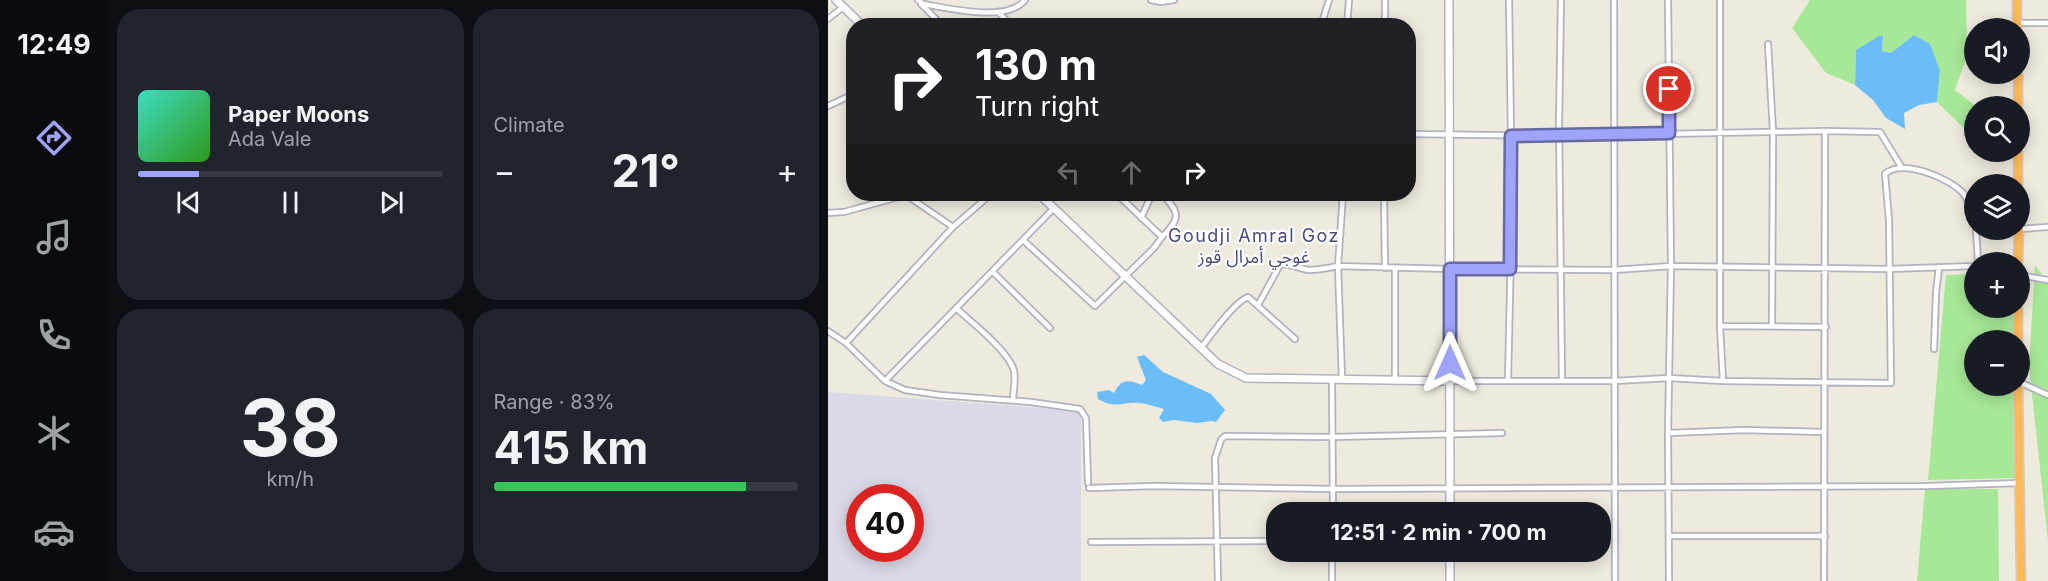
<!DOCTYPE html>
<html lang="en">
<head>
<meta charset="utf-8">
<style>
  :root { --surface:#171b24; --page:#20242c; --text:#f1f3f6; --muted:#9ea1a6; --line:#363941; --accent:#9fa3fa }
  body { margin:0; font-family:Inter,"Noto Sans Arabic",sans-serif; background:var(--page); color:var(--text); height:100vh; display:flex; flex-direction:column; font-size:22px; white-space:nowrap }
  * { box-sizing:border-box; margin:0 }
  p { font-size:20px; color:var(--muted) }
  .icon { flex:none; width:33px; height:33px; fill:none; stroke:currentColor; stroke-width:2; stroke-linecap:round; stroke-linejoin:round }
  .map { position:relative; flex:1; overflow:hidden }
  .sheet { display:flex; flex-direction:column; gap:9px; padding:9px; background:#0d0f14; width:720px }
  .sheet>* { flex:none }
  .top-card { position:absolute; left:18px; top:18px; width:570px; height:183px; border-radius:24px; box-shadow:0 3px 15px #0003; background:#202124; color:#fff; overflow:hidden }
  .controls { position:absolute; left:1136px; top:18px; display:grid; gap:12px }
  .controls a { display:grid; place-items:center; width:66px; height:66px; border-radius:50%; background:var(--surface); box-shadow:0 3px 15px #0003; font-size:30px }
  .speed { position:absolute; left:18px; top:484px; display:flex; gap:12px; font-size:30px; font-weight:700; text-align:center }
  .speed>* { display:grid; place-content:center; width:78px; height:78px; border-radius:50%; background:var(--surface); box-shadow:0 3px 15px #0003; line-height:1 }
  .speed .limit { border:9px solid #d22; background:#fff; color:#111 }
  .pin { position:absolute; display:grid; place-items:center; width:51px; height:51px; color:#fff; margin:-26px; border:3px solid #fff; border-radius:50%; box-shadow:0 2px 6px #0007 }
  .me { position:absolute; width:66px; margin:-33px; rotate:0deg; stroke-linejoin:round; filter:drop-shadow(0 0 4px #0008) }
  .turn { display:flex; align-items:center; gap:21px; height:126px; padding:0 30px; font-size:27px }
  .turn .icon { width:78px; height:78px; stroke-width:2.5 }
  .turn b { display:block; font-size:42px; line-height:51px }
  .lanes { display:flex; align-items:center; height:57px; padding:0 30px; background:#0003; justify-content:center; gap:30px; direction:ltr }
  .lanes .off { opacity:.35 }
  .big { font-size:45px; font-weight:700; line-height:1.1 }
  .sheet .widget { flex:1; display:flex; flex-direction:column; justify-content:center; gap:9px; min-width:0; padding:0 21px; border-radius:24px; background:var(--page) }
  .sheet .dial { align-items:center; gap:0 }
  .dial b { font-size:78px; line-height:1 }
  .song { display:flex; align-items:center; gap:18px }
  .cover { width:72px; height:72px; border-radius:9px; background:linear-gradient(135deg,hsl(170 70% 55%),hsl(110 70% 35%)) }
  .played { height:6px; border-radius:3px; background:linear-gradient(90deg,var(--accent) 20%,var(--line) 20%) }
  .keys { display:flex; justify-content:space-around; direction:ltr }
  .heat { display:flex; justify-content:space-between; align-items:center; font-size:33px; direction:ltr }
  .charge { height:9px; border-radius:4px; background:linear-gradient(90deg,#34c759 83%,var(--line) 0) }
  .sheet .tiles { flex:1; display:grid; gap:9px; grid-template-columns:repeat(2,1fr) }
  .trip { position:absolute; left:438px; top:502px; width:345px; height:60px; border-radius:24px; background:var(--surface); box-shadow:0 3px 15px #0003; font-weight:700; line-height:60px; text-align:center }
  main { display:flex; flex:1; min-height:0 }
  .tab-bar { display:flex; flex-direction:column; width:108px; justify-content:space-around; align-items:center; background:#090b0e; color:var(--muted) }
  .tab-bar .icon { width:42px; height:42px }
  .tab-bar .active { color:var(--accent) }
  .tab-bar b { font-size:27px; color:var(--text) }
  .map>svg:first-child { display:block }
  .airport { fill:#d9d9e7; fill-rule:evenodd }
  .green { fill:#a7e897 }
  .water { fill:#6abdf6 }
  .lines { fill:none; stroke-linecap:round; stroke-linejoin:round }
  .street-casing { stroke:#b2b2c0; stroke-width:8 }
  .secondary-casing { stroke:#b2b2c0; stroke-width:10 }
  .highway-casing { stroke:#ccc; stroke-width:11 }
  .street { stroke:#fff; stroke-width:4.5 }
  .secondary { stroke:#fff; stroke-width:7 }
  .highway { stroke:#ffb958; stroke-width:8 }
  .route-casing { stroke:#676aa2; stroke-width:15 }
  .route { stroke:#9fa3fa; stroke-width:10 }
  .labels { text-anchor:middle; stroke-width:4.5; stroke-linejoin:round; paint-order:stroke }
  .neighbourhood-label { font-size:18px; letter-spacing:1.5px; fill:#494b80; stroke:#fff }
</style>
</head>
<body>
<main>
<nav class="tab-bar">
<b>12:49</b>
<svg class="icon active" aria-label="directions" viewBox="0 0 24 24"><path d="M12 3l9 9-9 9-9-9zM9 14v-3h6M13 9l2 2-2 2"/></svg>
<svg class="icon" aria-label="music" viewBox="0 0 24 24"><path d="M9 18V5l10-2v13"/><circle cx="6" cy="18" r="3"/><circle cx="16" cy="16" r="3"/></svg>
<svg class="icon" aria-label="phone" viewBox="0 0 24 24"><path d="M5 4h4l2 5-3 2q2 4 5 5l2-3 5 2v4C11 20 4 13 5 4z"/></svg>
<svg class="icon" aria-label="climate" viewBox="0 0 24 24"><path d="M12 3v18M4 7l16 10M4 17L20 7"/></svg>
<svg class="icon" aria-label="car" viewBox="0 0 24 24"><path d="M5 17H2v-5l4-1 3-4h7l3 4 3 1v5h-3M9 17h6M6 11h13"/><circle cx="7" cy="17" r="2"/><circle cx="17" cy="17" r="2"/></svg>
</nav>
<section class="sheet">
<div class="tiles">
<div class="widget">
<div class="song"><i class="cover"></i><div><b>Paper Moons</b><p>Ada Vale</p></div></div>
<div class="played"></div>
<div class="keys"><svg class="icon" aria-label="previous" viewBox="0 0 24 24"><path d="M18 5L8 12l10 7zM5 5v14"/></svg><svg class="icon" aria-label="pause" viewBox="0 0 24 24"><path d="M8 5v14M16 5v14"/></svg><svg class="icon" aria-label="next" viewBox="0 0 24 24"><path d="M6 5l10 7-10 7zM19 5v14"/></svg></div>
</div>
<div class="widget"><p>Climate</p>
<div class="heat"><a>−</a><b class="big">21°</b><a>+</a></div>
</div>
<div class="widget dial"><b>38</b><p>km/h</p></div>
<div class="widget"><p>Range · 83%</p><b class="big">415 km</b><div class="charge"></div></div>
</div>
</section>
<div class="map">
<svg width="1220" height="581" viewBox="0 0 1220 581">
  <rect width="100%" height="100%" fill="#eeeade"/>
  <path class="airport" d="M0 392 253 411V581H0ZM32 498H82V549H32Z"/>
  <path class="green" d="M982 0H1138L1139 56 1127 90 1148 106H1146V138L1109 102 1112 70 1102 44 1086 35 1063 53 1054 51 1055 37 1028 50 1027 85 998 73 964 28Z
    M1207 265 1220 283V541L1201 367Z
    M1146 274V308H1185V340H1146V386H1186L1187 478 1100 480 1118 275Z
    M1097 489H1170L1171 581H1089Z"/>
  <path class="water" d="M1086 35 1102 44 1112 70 1109 102 1091 105 1076 113 1077 129 1058 118 1045 100 1027 85 1028 50 1051 36H1055L1054 51 1063 53Z
    M316 355 335 372 383 394 397 410 388 422 384 421 369 423 346 420 335 422 331 418 336 409C328 407 320 404 312 403 294 401 290 410 270 399L269 392 281 390 286 393C294 378 300 380 314 385L318 380 309 357Z"/>
  <g class="lines">
    <defs>
      <path id="street" d="M90 0 95 4C120 8 179 23 197 0
        M323 0 333 2 346 0
        M733 0 731 125 734 381
        M786 0 787 581
        M840 0 843 266 840 433 841 581
        M892 0V326L895 381
        M93 4 115 26
        M170 12 184 26
        M0 19 15 7
        M1189 23H1220
        M493 26 501 0
        M519 26 521 0
        M557 26V0
        M940 44 945 132 944 325
        M0 106 26 94
        M580 134 731 136 997 131
        M556 194 557 268
        M0 213 16 212 74 196 81 197 125 227
        M313 218 324 194
        M1191 229 1220 227
        M1148 230 1150 262
        M334 237C353 218 352 213 334 194
        M195 240 267 306 326 248 334 237 289 194
        M165 272 222 328
        M1191 275 1220 280
        M430 305 452 265C461 262 471 269 481 270 491 270 500 268 510 266L622 269 786 270 843 266 1061 269 1146 266
        M128 308C143 322 181 351 186 371 188 380 185 392 185 400
        M892 326 998 327
        M0 331 18 343 57 381 77 390 112 395 203 402 252 409 258 418 260 483
        M18 343 125 227 163 194
        M373 348C383 335 406 302 420 297L467 339
        M1106 349 1108 293 1111 267
        M504 379 505 513
        M514 379 510 266 515 194
        M567 380V268
        M680 380 684 204 681 0
        M57 381 226 208
        M623 381H787L841 378 895 381 1063 383 1061 220 1057 174C1074 158 1121 178 1135 193 1140 199 1143 208 1146 215
        M1191 382 1220 395
        M840 433 916 430 996 432
        M261 488 327 486 506 489 1099 486 1191 483
        M841 536H997
        M263 542 448 541
        M390 581 387 458 393 440 397 436 505 437 674 433
        M504 581V552
        M996 581 997 131 1052 132 1074 168"/>
      <path id="secondary" d="M8 0 35 26
        M621 0 622 513
        M211 194 390 364 418 378 623 381
        M622 581V552"/>
      <path id="highway" d="M1189 0V28
        M1190 74V106
        M1190 184V152
        M1190 262 1191 230
        M1190 340V308
        M1190 386 1193 581"/>
    </defs>
    <use href="#street" class="street-casing"/>
    <use href="#secondary" class="secondary-casing"/>
    <use href="#highway" class="highway-casing"/>
    <use href="#street" class="street"/>
    <use href="#secondary" class="secondary"/>
    <use href="#highway" class="highway"/>
  </g>
  <g class="lines">
    <defs>
      <path id="route" d="M622 363V269H682L683 136 841 133V89"/>
    </defs>
    <use href="#route" class="route-casing"/>
    <use href="#route" class="route"/>
  </g>
  <g class="labels">
    <g class="neighbourhood-label">
      <text x="426" y="242">Goudji Amral Goz<tspan x="426" dy="21">غوجي أمرال قوز</tspan></text>
    </g>
  </g>
</svg>
<div class="controls">
<a><svg class="icon" aria-label="sound" viewBox="0 0 24 24"><path d="M4 9h4l5-4v14l-5-4H4zM17 9q2 3 0 6"/></svg></a>
<a><svg class="icon" aria-label="search" viewBox="0 0 24 24"><circle cx="10" cy="10" r="6"/><path d="M15 15l6 6"/></svg></a>
<a><svg class="icon" aria-label="layers" viewBox="0 0 24 24"><path d="M12 4l9 5-9 5-9-5zM3 14l9 5 9-5"/></svg></a>
<a>+</a>
<a>−</a>
</div>
<div class="speed"><div class="limit">40</div></div>
<div class="pin" style="left:841px;top:89px;background:#d93025"><svg class="icon" aria-label="arrive" viewBox="0 0 24 24"><path d="M6 21V4h12l-3 4 3 4H6"/></svg></div>
<svg class="me" style="left:622px;top:363px" viewBox="-20 -20 40 40"><path d="M0-17L14 15 0 8-14 15z" fill="#9fa3fa" stroke="#fff" stroke-width="4"/></svg>
<div class="trip">12:51 · 2 min · 700 m</div>
<div class="top-card">
<div class="turn"><svg class="icon" aria-label="right" viewBox="0 0 24 24"><path d="M7 20v-9h11M14 6l5 5-5 5"/></svg><div><b>130 m</b>Turn right</div></div>
<div class="lanes"><svg class="icon off" aria-label="left" viewBox="0 0 24 24"><path d="M17 20v-9H6M10 6l-5 5 5 5"/></svg><svg class="icon off" aria-label="ahead" viewBox="0 0 24 24"><path d="M12 20V5M6 11l6-6 6 6"/></svg><svg class="icon" aria-label="right" viewBox="0 0 24 24"><path d="M7 20v-9h11M14 6l5 5-5 5"/></svg></div>
</div>
</div>
</main>
</body>
</html>
